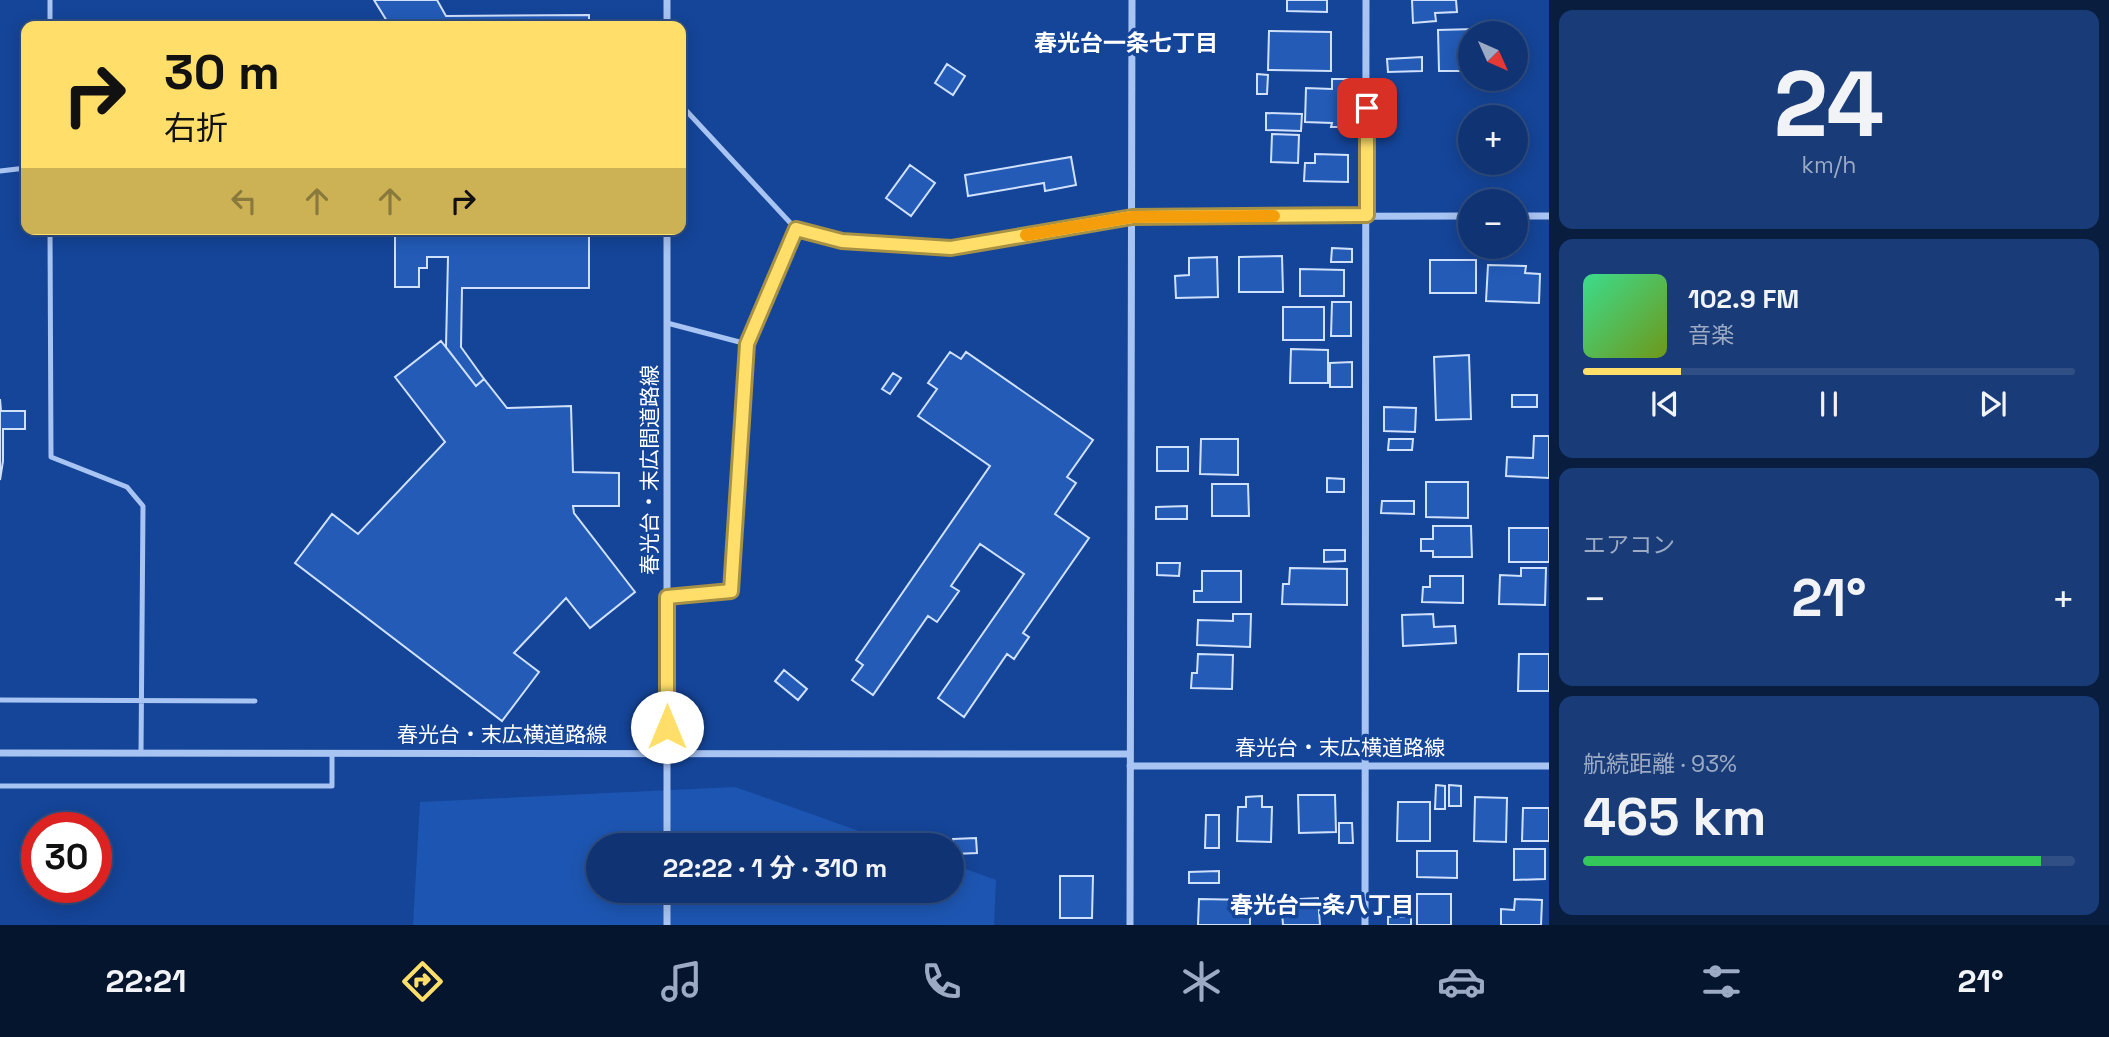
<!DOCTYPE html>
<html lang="ja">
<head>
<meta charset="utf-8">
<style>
  :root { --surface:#103473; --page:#193c78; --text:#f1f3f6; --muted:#9caac4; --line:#304f85; --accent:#ffdf6a }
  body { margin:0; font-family:"Space Grotesk","Noto Sans JP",sans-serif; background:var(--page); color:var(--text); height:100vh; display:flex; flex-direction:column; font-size:26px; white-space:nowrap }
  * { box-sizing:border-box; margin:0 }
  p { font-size:23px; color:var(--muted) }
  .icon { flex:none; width:38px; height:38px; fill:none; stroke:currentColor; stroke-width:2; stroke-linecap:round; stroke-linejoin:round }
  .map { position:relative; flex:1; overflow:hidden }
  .panel { display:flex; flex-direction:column; gap:10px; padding:10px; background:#091d3f; width:560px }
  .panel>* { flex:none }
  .banner { position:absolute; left:21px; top:21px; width:665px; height:214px; border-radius:14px; box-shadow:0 4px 18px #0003,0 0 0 2px var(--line); background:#ffdf6a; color:#111; overflow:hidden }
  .needle { width:46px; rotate:135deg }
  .tools { position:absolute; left:1458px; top:21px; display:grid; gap:14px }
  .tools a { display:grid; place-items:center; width:70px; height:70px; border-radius:50%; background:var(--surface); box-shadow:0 4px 18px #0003,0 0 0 2px var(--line); font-size:35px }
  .speed { position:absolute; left:21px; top:812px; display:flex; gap:14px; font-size:35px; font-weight:700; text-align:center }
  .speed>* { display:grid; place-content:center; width:91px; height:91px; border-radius:50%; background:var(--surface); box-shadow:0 4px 18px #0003,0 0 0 2px var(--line); line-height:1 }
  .speed .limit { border:10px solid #d22; background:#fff; color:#111 }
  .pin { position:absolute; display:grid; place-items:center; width:60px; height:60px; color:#fff; margin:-30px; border-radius:14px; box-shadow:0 4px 10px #0006 }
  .me { position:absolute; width:77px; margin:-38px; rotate:0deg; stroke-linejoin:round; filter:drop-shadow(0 0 5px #0008) }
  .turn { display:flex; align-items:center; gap:24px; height:147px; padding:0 28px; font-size:32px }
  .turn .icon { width:91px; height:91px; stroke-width:2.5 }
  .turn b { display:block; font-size:49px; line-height:60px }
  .lanes { display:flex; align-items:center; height:66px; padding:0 28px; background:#0003; justify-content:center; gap:35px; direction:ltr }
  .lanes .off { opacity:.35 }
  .big { font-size:52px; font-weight:700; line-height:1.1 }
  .panel .tile { flex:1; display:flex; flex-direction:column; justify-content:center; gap:10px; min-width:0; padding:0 24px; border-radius:14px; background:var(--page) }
  .panel .dial { align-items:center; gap:0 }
  .dial b { font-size:91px; line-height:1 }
  .song { display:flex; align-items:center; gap:21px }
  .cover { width:84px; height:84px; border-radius:10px; background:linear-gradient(135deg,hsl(150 70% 55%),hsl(80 70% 35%)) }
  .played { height:7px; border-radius:4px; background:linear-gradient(90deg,var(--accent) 20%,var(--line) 20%) }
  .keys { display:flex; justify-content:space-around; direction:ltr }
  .heat { display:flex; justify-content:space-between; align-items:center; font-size:38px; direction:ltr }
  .charge { height:10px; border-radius:5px; background:linear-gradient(90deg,#34c759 93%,var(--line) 0) }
  .trip { position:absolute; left:586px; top:833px; width:378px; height:70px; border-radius:35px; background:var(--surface); box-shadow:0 4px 18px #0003,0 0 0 2px var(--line); font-weight:700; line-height:70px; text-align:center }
  .tab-bar { display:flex; height:112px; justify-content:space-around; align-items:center; background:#06152e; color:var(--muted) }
  .tab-bar .icon { width:49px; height:49px }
  .tab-bar .selected { color:var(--accent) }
  .tab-bar b { font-size:32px; color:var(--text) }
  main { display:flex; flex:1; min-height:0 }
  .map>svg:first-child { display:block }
  .green { fill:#1d56b2 }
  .building { fill:#235bb7; stroke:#d0e1fd; stroke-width:2 }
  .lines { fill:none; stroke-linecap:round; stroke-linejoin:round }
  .service { stroke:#a8c4f2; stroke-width:5 }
  .minor { stroke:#a8c4f2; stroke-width:7 }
  .route-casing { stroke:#a69145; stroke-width:18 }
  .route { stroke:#ffdf6a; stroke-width:12 }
  .slow { stroke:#f59e0b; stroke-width:12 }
  .labels { text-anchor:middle; stroke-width:7; stroke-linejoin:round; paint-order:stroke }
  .street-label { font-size:21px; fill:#fff; stroke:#154599 }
  .neighbourhood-label { font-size:23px; font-weight:bold; fill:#fff; stroke:#154599 }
</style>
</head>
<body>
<main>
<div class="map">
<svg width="1549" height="925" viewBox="0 0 1549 925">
  <rect width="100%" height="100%" fill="#154599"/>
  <path class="green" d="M735 787 898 845H598V891H952V864L996 880 994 925H413L420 802Z"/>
  <path class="building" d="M374 0H437L446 16 589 15V26H390Z
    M1287 0H1327V12L1287 11Z
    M1412 0H1456L1457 12 1435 13 1436 21 1413 23Z
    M1475 29V33H1470V71H1439L1438 30Z
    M1269 31 1331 32V71L1268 70Z
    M1422 57V71L1388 72 1387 59Z
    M947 64 965 76 953 95 935 83Z
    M1257 74 1268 75 1267 94H1257Z
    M1332 79H1348L1346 127H1331L1332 123 1305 122 1306 88 1332 89Z
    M1266 113 1302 114 1301 131 1266 130Z
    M1272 134 1299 135 1298 163 1271 162Z
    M1315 154 1348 155V182L1304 181 1305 163H1315Z
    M1071 157 1076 185 1045 191 1044 183 968 196 965 175Z
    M910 165 935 183 911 216 886 198Z
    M395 229H589V288H462L461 347 484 379 476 386 446 347 448 257H427V268H419V287H395Z
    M1332 248 1352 249V262H1331Z
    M1282 256 1283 292H1239V257Z
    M1217 257 1218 297 1176 298 1175 276 1189 275V258Z
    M1430 260H1476V293H1430Z
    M1488 265 1526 266 1525 273 1540 274 1539 303 1486 301Z
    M1300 269 1344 270V296H1300Z
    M1332 302H1351V336H1331Z
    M1283 307H1324V340H1283Z
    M441 341 476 386 484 379 507 408 571 406 573 472 619 473V506H573L574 513 635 592 590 628 566 598 514 653 539 672 502 721 295 563 332 514 358 534 445 442 395 377Z
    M1291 349 1328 350V383H1290Z
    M950 352 961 359 966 352 1093 440 1067 477 1076 483 1055 514 1089 538 1023 633 1029 637 1014 659 1007 654 964 717 938 698 1024 574 980 544 951 586 959 591 937 622 928 616 873 695 852 680 863 665 856 660 990 466 918 416 937 389 928 383Z
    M1469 355 1471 419 1436 420 1434 357Z
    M1352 362V387H1330V363Z
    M893 373 901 378 890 394 882 389Z
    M1512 395H1537V407H1512Z
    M0 399 1 411H25V429H3V461L0 480Z
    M1384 407 1416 408 1415 432 1384 431Z
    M1534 436H1549V478L1506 476 1507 457 1533 458Z
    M1201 439H1238V475L1200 474Z
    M1389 439H1413L1412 450H1388Z
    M1157 447H1188V471H1157Z
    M1327 478 1344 479V492H1327Z
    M1426 482H1468V518L1426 517Z
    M1212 484H1248L1249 516H1212Z
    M1382 501H1414V514L1381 513Z
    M1187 506V519H1156V507Z
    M1433 526H1471L1472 557H1433V551H1421V539H1433Z
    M1509 528H1549V562H1509Z
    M1324 550H1345V561L1324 562Z
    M1157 563H1180L1179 576 1157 575Z
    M1290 568 1347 569V605L1282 604 1283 584H1289Z
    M1521 568H1546L1545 605 1499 604 1500 575 1521 576Z
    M1202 571H1241V602H1194V591H1202Z
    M1430 576H1463V603L1422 602 1423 587H1430Z
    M1233 614H1251L1250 647 1197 645 1198 620 1233 621Z
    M1433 614 1434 627 1455 626 1456 643 1403 646 1402 615Z
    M1198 654 1233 655 1232 689 1191 688 1192 673H1197Z
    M1519 654H1549V691H1518Z
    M784 670 807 689 798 700 775 681Z
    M1436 785 1445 786V809H1435Z
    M1449 785 1461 786V806H1449Z
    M1298 795H1335L1336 832 1299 833Z
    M1262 796V807H1272L1271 842 1237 841 1238 807H1246V797Z
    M1475 797 1507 798 1506 842 1474 841Z
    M1398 802H1430V841H1397Z
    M1523 808H1549V841H1522Z
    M1206 815H1219V848H1205Z
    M1339 823H1352L1353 843H1339Z
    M976 838 977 853 954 854 953 839Z
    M1514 849H1545V879L1514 880Z
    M1417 851H1457V878L1417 877Z
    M1219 871V883H1189V872Z
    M1060 876H1093L1092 918H1060Z
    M1417 894H1451V925H1417Z
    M1318 898 1320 925H1283L1281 900Z
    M1199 899 1250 900V925H1198Z
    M1515 899 1542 900 1541 925H1501V909L1514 910Z
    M1411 916V925H1388V917Z"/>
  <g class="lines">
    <path class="service" d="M50 0V26
      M681 105 796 229 841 241 951 248 1132 217
      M0 171 26 168
      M50 229 51 457 127 487 143 506 141 753
      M667 323 747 344
      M667 597 731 591 747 344 796 229
      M0 700 255 701
      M0 786H332V753"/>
    <path class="minor" d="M667 0V26
      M1516 216H1549
      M1132 217 1470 216
      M0 753 1130 754
      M1130 766H1549
      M667 845V229
      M667 925V891
      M1130 925 1132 0
      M1365 925 1366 0"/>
  </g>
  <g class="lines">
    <defs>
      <path id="route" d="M667 727V597L731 591 747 344 796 229 842 241 951 248 1132 217 1367 215V108"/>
    </defs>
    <use href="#route" class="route-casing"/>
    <use href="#route" class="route"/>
    <path class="slow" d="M1026 235 1132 217 1274 216"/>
  </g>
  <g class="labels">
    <g class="street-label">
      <text transform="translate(650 470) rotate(-90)" y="7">春光台・末広間道路線</text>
      <text x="502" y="742">春光台・末広横道路線</text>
      <text x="1340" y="755">春光台・末広横道路線</text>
    </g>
    <g class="neighbourhood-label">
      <text x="1126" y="51">春光台一条七丁目</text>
      <text x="1322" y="913">春光台一条八丁目</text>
    </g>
  </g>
</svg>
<div class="tools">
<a><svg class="needle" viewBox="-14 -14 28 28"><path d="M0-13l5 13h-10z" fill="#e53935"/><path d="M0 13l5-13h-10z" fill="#9caac4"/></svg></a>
<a>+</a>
<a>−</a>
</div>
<div class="speed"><div class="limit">30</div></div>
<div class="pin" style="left:1367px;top:108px;background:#d93025"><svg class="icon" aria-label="arrive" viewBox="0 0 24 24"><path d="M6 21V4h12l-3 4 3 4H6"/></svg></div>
<svg class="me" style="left:667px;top:727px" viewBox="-20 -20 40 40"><circle r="19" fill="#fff"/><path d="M0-13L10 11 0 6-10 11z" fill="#ffdf6a"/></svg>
<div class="trip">22:22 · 1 分 · 310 m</div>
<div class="banner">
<div class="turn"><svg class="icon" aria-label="right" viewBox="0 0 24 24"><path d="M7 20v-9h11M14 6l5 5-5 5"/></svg><div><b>30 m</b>右折</div></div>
<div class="lanes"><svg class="icon off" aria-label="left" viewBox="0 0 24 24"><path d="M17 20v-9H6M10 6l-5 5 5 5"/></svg><svg class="icon off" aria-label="ahead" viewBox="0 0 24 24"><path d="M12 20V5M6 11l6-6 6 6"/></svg><svg class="icon off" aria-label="ahead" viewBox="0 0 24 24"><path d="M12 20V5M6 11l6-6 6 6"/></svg><svg class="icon" aria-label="right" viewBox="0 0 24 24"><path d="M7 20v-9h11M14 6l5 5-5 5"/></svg></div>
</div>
</div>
<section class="panel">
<div class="tile dial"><b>24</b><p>km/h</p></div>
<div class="tile">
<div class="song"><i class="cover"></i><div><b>102.9 FM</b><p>音楽</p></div></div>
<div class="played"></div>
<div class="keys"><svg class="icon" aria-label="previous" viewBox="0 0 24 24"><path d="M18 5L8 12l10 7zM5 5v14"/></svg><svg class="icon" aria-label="pause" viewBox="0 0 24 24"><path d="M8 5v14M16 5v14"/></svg><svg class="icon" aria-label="next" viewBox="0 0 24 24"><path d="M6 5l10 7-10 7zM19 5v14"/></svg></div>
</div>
<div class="tile"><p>エアコン</p>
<div class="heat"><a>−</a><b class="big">21°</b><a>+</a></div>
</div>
<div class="tile"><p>航続距離 · 93%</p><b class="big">465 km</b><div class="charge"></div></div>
</section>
</main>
<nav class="tab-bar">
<b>22:21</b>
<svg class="icon selected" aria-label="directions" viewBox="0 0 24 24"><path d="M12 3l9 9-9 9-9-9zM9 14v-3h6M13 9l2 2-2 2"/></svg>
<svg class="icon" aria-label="music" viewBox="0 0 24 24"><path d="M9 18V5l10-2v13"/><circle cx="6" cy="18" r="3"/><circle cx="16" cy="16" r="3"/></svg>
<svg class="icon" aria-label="phone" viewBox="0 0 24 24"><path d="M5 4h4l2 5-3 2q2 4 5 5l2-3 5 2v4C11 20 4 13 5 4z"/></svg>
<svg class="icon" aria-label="climate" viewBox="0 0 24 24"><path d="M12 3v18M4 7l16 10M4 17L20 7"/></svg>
<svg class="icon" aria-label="car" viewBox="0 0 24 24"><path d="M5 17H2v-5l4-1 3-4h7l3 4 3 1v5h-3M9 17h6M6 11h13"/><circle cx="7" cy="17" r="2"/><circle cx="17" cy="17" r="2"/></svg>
<svg class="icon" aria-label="filters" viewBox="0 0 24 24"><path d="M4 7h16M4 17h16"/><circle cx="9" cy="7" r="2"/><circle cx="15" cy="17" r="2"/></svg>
<b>21°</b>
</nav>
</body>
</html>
